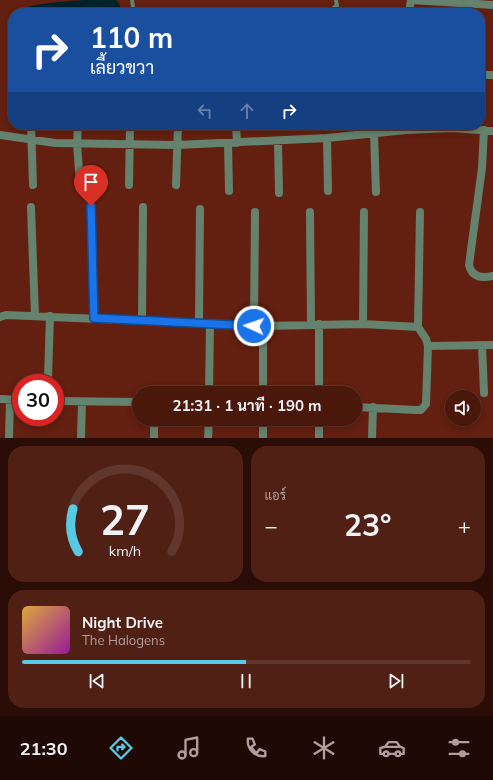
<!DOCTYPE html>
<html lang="th">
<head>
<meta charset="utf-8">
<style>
  :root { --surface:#4a170b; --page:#512014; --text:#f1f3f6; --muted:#b29f9d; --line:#61362c; --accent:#57c9e2 }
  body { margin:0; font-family:Mulish,Sarabun,sans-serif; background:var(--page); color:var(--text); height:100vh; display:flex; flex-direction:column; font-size:15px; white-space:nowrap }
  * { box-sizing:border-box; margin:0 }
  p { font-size:13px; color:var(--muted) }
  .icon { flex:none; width:22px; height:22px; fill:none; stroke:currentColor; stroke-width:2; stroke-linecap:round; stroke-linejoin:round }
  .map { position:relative; height:438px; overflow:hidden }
  .details { display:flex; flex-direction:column; gap:8px; padding:8px; background:#290d06; flex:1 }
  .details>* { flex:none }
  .banner { position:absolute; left:8px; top:8px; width:477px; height:122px; border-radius:16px; box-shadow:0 2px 6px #0003,0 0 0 1px var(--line); background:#1a4fa0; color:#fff; overflow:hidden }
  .tools { position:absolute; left:445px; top:390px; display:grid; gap:8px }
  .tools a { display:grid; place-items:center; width:36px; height:36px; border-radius:50%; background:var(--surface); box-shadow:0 2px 6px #0003,0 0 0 1px var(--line); font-size:20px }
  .speed { position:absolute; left:12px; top:374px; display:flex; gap:8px; font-size:20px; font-weight:700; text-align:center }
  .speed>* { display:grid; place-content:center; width:52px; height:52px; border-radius:50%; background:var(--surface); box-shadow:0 2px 6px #0003,0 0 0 1px var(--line); line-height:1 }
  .speed .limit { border:6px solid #d22; background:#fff; color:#111 }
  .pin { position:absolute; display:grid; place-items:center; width:34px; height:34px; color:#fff; margin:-41px -17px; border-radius:50% 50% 50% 0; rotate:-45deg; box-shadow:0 0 4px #0007 }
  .pin .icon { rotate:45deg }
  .me { position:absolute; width:44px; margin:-22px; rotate:273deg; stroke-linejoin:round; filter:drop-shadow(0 0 3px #0008) }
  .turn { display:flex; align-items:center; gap:14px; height:84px; padding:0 16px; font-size:18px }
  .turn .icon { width:52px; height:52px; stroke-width:2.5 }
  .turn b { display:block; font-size:28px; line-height:34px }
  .lanes { display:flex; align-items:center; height:38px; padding:0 16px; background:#0003; justify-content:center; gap:20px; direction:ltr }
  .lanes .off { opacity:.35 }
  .big { font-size:30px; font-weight:700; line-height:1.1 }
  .details .card { flex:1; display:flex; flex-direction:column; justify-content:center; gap:6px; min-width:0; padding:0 14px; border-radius:16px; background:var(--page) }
  .details .dial { align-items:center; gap:0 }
  .dial svg { height:104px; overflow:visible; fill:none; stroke:var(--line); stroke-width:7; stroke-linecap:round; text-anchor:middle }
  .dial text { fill:var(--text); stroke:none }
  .song { display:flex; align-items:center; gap:12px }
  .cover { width:48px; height:48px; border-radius:6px; background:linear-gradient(135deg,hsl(40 70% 55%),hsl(300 70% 35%)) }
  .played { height:4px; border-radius:2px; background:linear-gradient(90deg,var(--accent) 50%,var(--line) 50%) }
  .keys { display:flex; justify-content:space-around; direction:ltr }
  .heat { display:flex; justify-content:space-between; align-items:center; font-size:22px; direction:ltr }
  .details .tiles { flex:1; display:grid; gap:8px; grid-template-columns:1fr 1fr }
  .card:last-child { grid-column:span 2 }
  .trip { position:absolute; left:132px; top:386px; width:230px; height:40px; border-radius:20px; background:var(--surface); box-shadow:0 2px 6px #0003,0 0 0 1px var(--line); font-weight:700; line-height:40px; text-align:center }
  .menu { display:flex; height:64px; justify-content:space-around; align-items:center; background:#1e0904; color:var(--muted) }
  .menu .icon { width:28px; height:28px }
  .menu .active { color:var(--accent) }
  .menu b { font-size:18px; color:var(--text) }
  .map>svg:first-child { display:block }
  .water { fill:#00222a }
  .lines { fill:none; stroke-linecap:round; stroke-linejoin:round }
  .lane { stroke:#64826e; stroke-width:4 }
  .street { stroke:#64826e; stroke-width:8 }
  .route-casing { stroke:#114b97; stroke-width:10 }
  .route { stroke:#1a73e8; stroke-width:7 }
</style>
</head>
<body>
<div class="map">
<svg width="493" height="438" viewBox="0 0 493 438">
  <rect width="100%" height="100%" fill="#631f0f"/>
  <path class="water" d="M84 0H116L119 3 121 13H17C22 3 72 1 84 0Z"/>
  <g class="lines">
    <path class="lane" d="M132 0 134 13
      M336 0 338 13
      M328 13 337 5"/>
    <path class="street" d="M409 13 411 0 493 5
      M480 75H493
      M31 125 33 185
      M78 125 77 144 80 183
      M236 125 237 143
      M484 130 482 168 469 265C472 278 482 278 493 276
      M374 133 376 192
      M0 135 55 143 177 145 327 138 406 130 452 128 493 131
      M327 138 328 191
      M278 141 279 193
      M228 143 229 191
      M129 185 130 125
      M176 185 178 125
      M91 206 94 318
      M31 207 35 316
      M310 212 311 325
      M0 317 6 315 263 326 363 324 418 327
      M142 320 143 207
      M199 323 200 209
      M363 324 364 212
      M254 326 255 212
      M263 326V393
      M482 345 484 393
      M428 346 493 345
      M48 377 50 316
      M209 393 210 323
      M319 393V324
      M0 399 21 400
      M55 401 139 402
      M355 407 416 410H421L426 404 428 346 426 339 418 327 420 212
      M154 419V438
      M263 419V438
      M9 438 10 400
      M81 438 82 402
      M208 438 209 419
      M319 438V419
      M372 438 373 407"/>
  </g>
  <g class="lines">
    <defs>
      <path id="route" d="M91 206 94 318 254 326"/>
    </defs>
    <use href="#route" class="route-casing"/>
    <use href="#route" class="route"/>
  </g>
</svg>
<div class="tools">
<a><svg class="icon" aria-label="sound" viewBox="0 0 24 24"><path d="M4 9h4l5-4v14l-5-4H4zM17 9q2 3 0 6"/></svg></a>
</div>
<div class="speed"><div class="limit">30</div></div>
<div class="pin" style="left:91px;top:206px;background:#d93025"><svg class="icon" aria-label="arrive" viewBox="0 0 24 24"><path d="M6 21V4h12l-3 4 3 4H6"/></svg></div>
<svg class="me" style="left:254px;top:326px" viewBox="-20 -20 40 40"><circle r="17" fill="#1a73e8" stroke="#fff" stroke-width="3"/><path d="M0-11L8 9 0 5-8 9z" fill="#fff"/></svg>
<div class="trip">21:31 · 1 นาที · 190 m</div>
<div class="banner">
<div class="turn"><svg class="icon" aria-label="right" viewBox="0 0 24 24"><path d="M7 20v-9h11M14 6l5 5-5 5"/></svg><div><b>110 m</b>เลี้ยวขวา</div></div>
<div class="lanes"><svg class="icon off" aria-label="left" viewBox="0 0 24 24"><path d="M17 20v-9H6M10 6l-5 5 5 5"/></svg><svg class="icon off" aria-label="ahead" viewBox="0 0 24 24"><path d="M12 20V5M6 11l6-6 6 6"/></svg><svg class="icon" aria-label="right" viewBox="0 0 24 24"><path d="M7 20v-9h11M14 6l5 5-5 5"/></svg></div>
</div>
</div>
<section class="details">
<div class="tiles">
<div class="card dial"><svg viewBox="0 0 100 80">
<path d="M14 69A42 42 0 1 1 86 69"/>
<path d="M14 69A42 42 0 0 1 10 36" stroke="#57c9e2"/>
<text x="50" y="56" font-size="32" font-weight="700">27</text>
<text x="50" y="72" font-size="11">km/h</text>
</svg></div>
<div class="card"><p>แอร์</p>
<div class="heat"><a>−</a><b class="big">23°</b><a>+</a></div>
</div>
<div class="card">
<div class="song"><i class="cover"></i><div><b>Night Drive</b><p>The Halogens</p></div></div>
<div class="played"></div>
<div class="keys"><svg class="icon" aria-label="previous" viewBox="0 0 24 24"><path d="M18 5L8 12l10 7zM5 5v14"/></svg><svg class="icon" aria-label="pause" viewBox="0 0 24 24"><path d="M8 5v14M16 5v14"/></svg><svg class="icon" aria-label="next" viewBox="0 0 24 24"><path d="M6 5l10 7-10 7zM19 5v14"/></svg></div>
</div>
</div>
</section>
<nav class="menu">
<b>21:30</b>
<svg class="icon active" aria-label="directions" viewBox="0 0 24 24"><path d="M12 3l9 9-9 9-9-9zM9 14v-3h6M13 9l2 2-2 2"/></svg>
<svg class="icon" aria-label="music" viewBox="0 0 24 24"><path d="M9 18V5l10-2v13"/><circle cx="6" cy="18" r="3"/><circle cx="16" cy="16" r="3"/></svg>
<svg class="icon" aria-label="phone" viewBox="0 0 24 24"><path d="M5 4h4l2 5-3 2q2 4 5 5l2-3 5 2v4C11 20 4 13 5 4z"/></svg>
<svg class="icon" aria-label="climate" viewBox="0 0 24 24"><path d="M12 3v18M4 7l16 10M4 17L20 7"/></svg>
<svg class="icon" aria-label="car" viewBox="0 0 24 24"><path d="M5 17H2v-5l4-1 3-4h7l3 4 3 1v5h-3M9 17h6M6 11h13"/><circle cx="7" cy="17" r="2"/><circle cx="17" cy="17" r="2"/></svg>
<svg class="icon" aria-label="filters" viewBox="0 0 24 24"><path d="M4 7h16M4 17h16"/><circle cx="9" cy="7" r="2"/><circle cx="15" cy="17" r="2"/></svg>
</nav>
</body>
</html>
